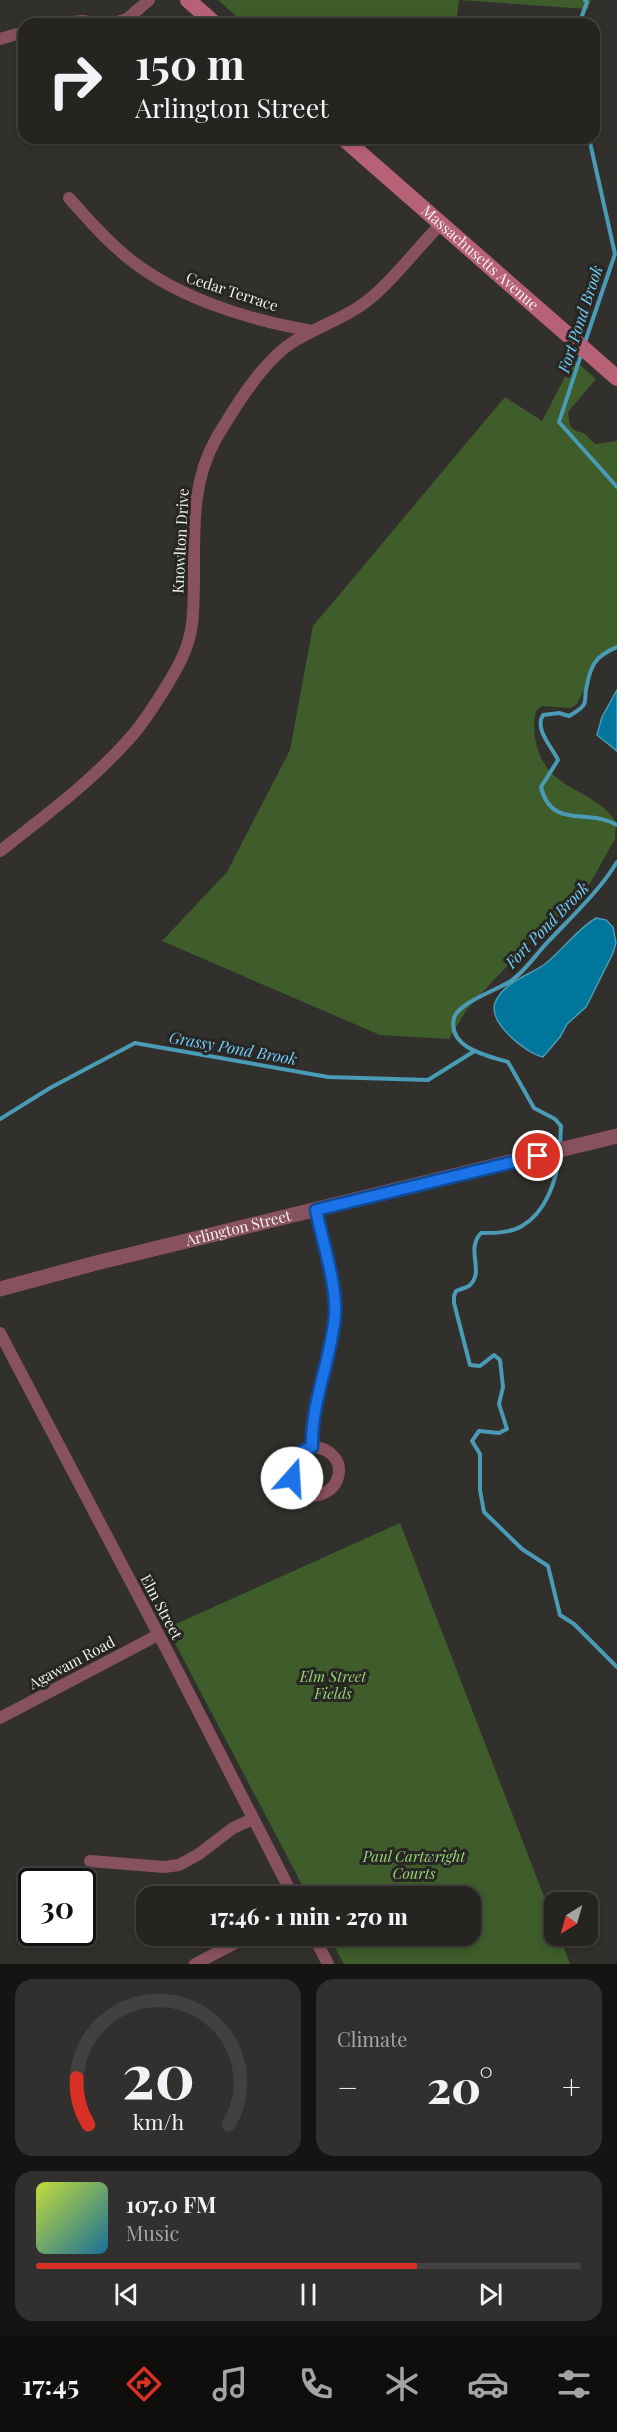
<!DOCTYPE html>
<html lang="en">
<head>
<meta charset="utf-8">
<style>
  :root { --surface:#262421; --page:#32302e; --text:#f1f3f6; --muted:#a4a4a5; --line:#42413f; --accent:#d93025 }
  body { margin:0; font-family:"Playfair Display",serif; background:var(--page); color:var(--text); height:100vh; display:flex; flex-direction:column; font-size:22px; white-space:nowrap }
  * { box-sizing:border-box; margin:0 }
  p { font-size:20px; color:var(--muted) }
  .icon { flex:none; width:33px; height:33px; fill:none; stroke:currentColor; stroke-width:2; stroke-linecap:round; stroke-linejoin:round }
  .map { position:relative; height:1964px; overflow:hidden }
  .drawer { display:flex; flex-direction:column; gap:15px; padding:15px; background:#151412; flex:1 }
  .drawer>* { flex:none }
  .guide { position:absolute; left:18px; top:18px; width:582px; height:126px; border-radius:18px; box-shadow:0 3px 9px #0003,0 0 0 2px var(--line); background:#262421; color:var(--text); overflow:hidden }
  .needle { width:39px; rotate:217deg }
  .controls { position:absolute; left:544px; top:1892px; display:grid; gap:12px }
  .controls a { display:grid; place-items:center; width:54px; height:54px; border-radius:12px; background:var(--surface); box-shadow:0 3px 9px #0003,0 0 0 2px var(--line); font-size:30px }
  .speed { position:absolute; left:18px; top:1868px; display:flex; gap:12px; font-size:30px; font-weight:700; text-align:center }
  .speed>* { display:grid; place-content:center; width:78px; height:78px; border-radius:50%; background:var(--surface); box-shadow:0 3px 9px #0003,0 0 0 2px var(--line); line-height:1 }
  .speed .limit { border:3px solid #111; border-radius:9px; background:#fff; color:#111 }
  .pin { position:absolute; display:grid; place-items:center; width:51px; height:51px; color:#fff; margin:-26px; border:3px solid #fff; border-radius:50%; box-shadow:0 2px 6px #0007 }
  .me { position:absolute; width:66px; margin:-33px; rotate:19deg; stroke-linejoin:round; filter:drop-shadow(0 0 4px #0008) }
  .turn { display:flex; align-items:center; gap:21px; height:126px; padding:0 18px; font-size:27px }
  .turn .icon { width:78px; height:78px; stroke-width:2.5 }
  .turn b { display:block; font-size:42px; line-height:51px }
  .big { font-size:45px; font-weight:800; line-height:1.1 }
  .drawer .card { flex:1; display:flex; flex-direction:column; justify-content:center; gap:9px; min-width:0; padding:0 21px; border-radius:18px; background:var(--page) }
  .drawer .dial { align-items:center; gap:0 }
  .dial svg { height:156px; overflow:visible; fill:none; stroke:var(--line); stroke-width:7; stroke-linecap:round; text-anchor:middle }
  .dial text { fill:var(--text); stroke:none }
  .song { display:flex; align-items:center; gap:18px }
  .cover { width:72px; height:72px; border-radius:9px; background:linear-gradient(135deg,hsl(70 70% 55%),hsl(200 70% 35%)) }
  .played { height:6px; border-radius:3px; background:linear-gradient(90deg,var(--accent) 70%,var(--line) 70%) }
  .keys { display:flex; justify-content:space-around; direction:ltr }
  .heat { display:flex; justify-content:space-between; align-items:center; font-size:33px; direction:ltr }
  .drawer .tiles { flex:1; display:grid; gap:15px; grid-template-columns:1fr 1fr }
  .card:last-child { grid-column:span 2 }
  .trip { position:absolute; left:136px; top:1886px; width:345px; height:60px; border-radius:18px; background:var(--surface); box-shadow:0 3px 9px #0003,0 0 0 2px var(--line); font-weight:800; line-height:60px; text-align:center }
  .dock { display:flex; height:96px; justify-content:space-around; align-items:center; background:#0f0e0d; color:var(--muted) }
  .dock .icon { width:42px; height:42px }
  .dock .active { color:var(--accent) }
  .dock b { font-size:27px; color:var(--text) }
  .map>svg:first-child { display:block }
  .green { fill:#3e5d2b }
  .water { fill:#00769d; stroke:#499bb6; stroke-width:1.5 }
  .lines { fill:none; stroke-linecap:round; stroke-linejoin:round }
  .stream { stroke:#499bb6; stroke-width:4 }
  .minor { stroke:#88515e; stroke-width:12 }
  .tertiary { stroke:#88515e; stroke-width:15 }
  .secondary { stroke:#b76177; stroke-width:16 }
  .route-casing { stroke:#114b97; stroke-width:15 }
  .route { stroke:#1a73e8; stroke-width:10 }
  .labels { text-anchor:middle; stroke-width:6; stroke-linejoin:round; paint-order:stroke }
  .street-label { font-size:15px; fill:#f3f2ef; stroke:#282622 }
  .park-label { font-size:15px; font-style:italic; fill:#97d276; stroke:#282622 }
  .water-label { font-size:16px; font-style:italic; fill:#71cffb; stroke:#282622 }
</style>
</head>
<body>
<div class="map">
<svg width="617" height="1964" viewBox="0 0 617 1964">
  <rect width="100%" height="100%" fill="#32302c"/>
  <path class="green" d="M218 0H591L588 9 459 0 456 24H245Z
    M574 360 596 379 568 412 570 426 576 431 584 433 595 444 617 441V649L598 660 577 704 571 708 542 706 537 710C533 718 534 728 535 737 544 794 594 786 616 822L615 839 584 894 508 965 467 1009 449 1039 380 1035 162 941 227 872 290 750 313 626 505 397 542 421Z
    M400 1523 555 1925V1935H559L570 1964H344L328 1935H471V1896H308L167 1628Z"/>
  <path class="water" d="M617 690V751L597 735 602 717Z
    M596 918 606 920 613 927 616 943 613 953 586 1007 567 1024 560 1037 543 1057C527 1054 488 1023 495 1003 503 982 528 976 545 964 563 950 576 930 596 918Z"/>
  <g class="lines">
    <path class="stream" d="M579 24 587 2 585 0
      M584 345 615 254 589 138
      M581 355 559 422 617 487
      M617 647C594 656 590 667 586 690 585 694 586 701 584 704 582 709 574 713 569 716L559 713 543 715C534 729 552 747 558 760L541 787C551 830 589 808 617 825
      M0 1119 50 1088 135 1043 328 1077 428 1080 473 1052
      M560 1146 561 1126 555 1119 534 1108 508 1062C488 1056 447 1048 454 1018 458 1003 497 990 511 981 525 971 534 957 545 945 570 918 598 893 617 862
      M559 1154C557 1180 546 1212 522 1226 511 1233 493 1233 481 1233 465 1250 485 1271 470 1285 467 1288 460 1289 456 1291L454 1296V1303L470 1365 480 1366 494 1355 500 1360 503 1387 499 1404 507 1429 499 1433 479 1431 472 1441 480 1454V1490L484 1512 522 1549 548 1566 560 1615 574 1624 617 1667"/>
    <path class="minor" d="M48 24 83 21 102 24
      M111 24 127 19 149 0
      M193 24 206 17
      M0 39 24 32
      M69 198C85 216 101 235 120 251 170 296 247 320 313 331
      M0 851C45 816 92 781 130 738 143 724 154 706 164 690 177 669 189 649 192 624 199 560 183 495 217 437 235 407 263 361 293 342 318 326 349 317 372 297 397 276 417 248 440 225
      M0 1333 172 1660 293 1896
      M312 1447C328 1447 343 1460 338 1477 336 1484 332 1489 326 1492 295 1509 273 1456 312 1447 311 1402 331 1360 335 1315 337 1285 322 1240 316 1210
      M0 1718 158 1635
      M90 1861 164 1867 179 1865 199 1854 233 1828 253 1819
      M313 1935 328 1964
      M195 1964 251 1935"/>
    <path class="tertiary" id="s1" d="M0 1289 96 1263 617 1136"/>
    <g class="secondary">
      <path d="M188 0 215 24"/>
      <path id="s2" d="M343 138 617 378"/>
    </g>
  </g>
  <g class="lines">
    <defs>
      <path id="route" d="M292 1478C289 1462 297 1451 312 1447 311 1402 331 1360 335 1315 337 1285 322 1240 316 1210L538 1156"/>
    </defs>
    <use href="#route" class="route-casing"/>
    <use href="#route" class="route"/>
  </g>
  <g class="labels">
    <g class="street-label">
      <text dy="5" stroke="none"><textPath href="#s2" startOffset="182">Massachusetts Avenue</textPath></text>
      <text transform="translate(232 292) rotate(18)" y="5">Cedar Terrace</text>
      <text transform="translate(181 541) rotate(-87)" y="5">Knowlton Drive</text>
      <text dy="5" stroke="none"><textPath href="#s1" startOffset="246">Arlington Street</textPath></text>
      <text transform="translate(161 1607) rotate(62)" y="5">Elm Street</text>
      <text transform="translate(72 1663) rotate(-28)" y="5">Agawam Road</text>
    </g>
    <g class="park-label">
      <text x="333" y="1682">Elm Street<tspan x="333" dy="17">Fields</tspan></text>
      <text x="414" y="1862">Paul Cartwright<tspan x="414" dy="17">Courts</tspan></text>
    </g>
    <g class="water-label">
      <text transform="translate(580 319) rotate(-72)" y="6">Fort Pond Brook</text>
      <text transform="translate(547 925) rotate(-46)" y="6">Fort Pond Brook</text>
      <text transform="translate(233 1048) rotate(10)" y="6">Grassy Pond Brook</text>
    </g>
  </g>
</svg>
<div class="controls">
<a><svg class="needle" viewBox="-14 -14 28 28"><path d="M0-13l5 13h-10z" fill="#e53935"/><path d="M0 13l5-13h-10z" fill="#a4a4a5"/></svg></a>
</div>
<div class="speed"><div class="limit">30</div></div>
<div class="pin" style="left:538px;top:1156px;background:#d93025"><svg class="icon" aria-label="arrive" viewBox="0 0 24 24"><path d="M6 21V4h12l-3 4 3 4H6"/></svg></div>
<svg class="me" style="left:292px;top:1478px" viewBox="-20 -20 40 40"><circle r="19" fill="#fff"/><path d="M0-13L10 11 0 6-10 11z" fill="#1a73e8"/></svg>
<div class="trip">17:46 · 1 min · 270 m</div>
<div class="guide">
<div class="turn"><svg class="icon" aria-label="right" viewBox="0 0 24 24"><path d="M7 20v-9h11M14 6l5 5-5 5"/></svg><div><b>150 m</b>Arlington Street</div></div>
</div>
</div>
<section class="drawer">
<div class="tiles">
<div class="card dial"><svg viewBox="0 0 100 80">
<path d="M14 69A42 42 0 1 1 86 69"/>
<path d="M14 69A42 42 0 0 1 8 45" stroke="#d93025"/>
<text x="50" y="56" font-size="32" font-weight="700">20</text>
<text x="50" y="72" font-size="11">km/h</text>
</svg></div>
<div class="card"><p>Climate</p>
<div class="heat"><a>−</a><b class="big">20°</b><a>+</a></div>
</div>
<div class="card">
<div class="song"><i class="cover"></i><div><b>107.0 FM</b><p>Music</p></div></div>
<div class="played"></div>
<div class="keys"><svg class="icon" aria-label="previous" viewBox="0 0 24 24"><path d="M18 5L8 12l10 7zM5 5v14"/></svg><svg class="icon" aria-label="pause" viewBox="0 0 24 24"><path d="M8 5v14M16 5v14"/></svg><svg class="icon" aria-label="next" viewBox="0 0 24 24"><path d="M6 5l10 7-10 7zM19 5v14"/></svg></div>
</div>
</div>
</section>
<nav class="dock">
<b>17:45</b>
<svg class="icon active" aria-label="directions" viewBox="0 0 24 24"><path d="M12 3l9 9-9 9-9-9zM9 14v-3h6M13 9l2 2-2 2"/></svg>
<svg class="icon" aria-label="music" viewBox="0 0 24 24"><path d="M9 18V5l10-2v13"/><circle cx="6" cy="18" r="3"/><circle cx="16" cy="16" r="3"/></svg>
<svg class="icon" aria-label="phone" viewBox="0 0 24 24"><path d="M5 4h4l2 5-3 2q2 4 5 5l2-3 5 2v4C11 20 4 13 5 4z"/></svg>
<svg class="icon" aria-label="climate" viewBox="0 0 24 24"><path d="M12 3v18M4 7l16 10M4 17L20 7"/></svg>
<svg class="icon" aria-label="car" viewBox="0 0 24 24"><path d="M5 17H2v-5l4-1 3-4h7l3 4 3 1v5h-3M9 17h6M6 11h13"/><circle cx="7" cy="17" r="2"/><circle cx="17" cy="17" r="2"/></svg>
<svg class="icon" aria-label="filters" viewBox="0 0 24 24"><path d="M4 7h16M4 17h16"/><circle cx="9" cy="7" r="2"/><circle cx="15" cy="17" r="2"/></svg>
</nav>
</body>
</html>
